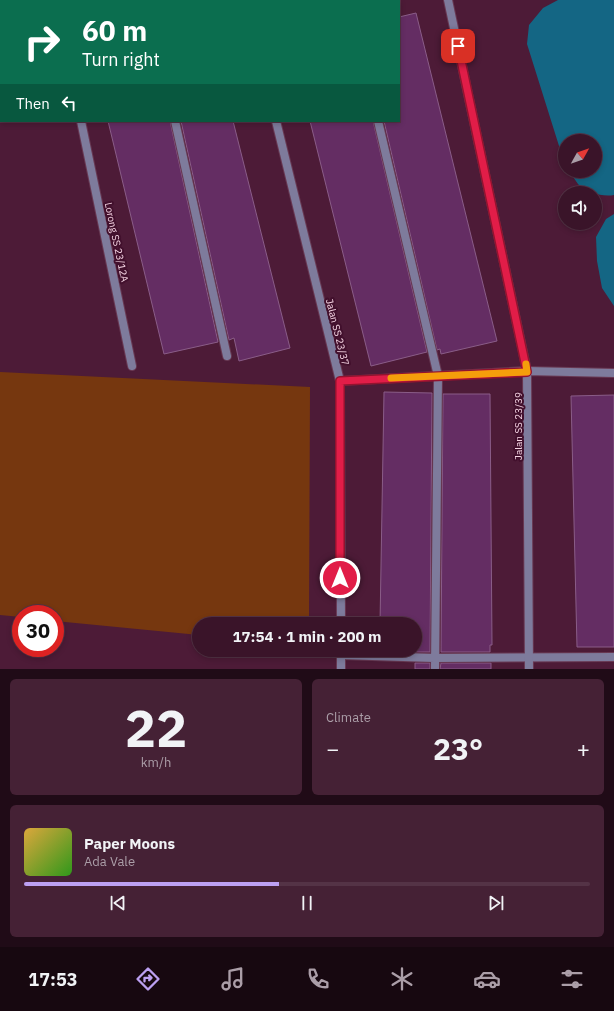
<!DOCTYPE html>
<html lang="en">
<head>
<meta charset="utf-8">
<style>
  :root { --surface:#3a1429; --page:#452135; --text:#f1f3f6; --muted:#ab9ea8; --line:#543346; --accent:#bca0f2 }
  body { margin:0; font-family:"IBM Plex Sans",sans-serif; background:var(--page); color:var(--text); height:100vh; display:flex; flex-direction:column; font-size:15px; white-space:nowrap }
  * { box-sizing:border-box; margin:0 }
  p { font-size:13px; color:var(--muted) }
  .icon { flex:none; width:22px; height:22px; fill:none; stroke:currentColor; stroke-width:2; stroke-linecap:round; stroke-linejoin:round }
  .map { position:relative; height:669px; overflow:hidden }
  .drawer { display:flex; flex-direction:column; gap:10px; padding:10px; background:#200b17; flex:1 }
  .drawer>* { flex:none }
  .guide { position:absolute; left:0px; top:0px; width:400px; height:122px; box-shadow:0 2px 6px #0003,0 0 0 1px var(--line); background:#0b6e4f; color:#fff; overflow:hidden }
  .needle { width:26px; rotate:50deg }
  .tools { position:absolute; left:558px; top:134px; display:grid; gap:8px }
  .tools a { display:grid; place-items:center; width:44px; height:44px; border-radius:50%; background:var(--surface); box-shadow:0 2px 6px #0003,0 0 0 1px var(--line); font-size:20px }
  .speed { position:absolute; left:12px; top:605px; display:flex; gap:8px; font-size:20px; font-weight:700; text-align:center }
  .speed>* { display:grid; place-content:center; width:52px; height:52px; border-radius:50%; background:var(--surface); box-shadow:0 2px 6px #0003,0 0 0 1px var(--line); line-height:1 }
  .speed .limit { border:6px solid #d22; background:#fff; color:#111 }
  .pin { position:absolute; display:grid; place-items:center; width:34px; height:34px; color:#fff; margin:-17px; border-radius:8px; box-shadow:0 2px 6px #0006 }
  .me { position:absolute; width:44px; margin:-22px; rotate:0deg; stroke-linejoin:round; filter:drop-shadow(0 0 3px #0008) }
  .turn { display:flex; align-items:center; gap:14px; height:84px; padding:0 16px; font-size:18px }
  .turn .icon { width:52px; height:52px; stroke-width:2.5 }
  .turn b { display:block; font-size:28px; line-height:34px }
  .then { display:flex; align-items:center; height:38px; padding:0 16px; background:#0003; gap:8px; font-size:15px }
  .big { font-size:30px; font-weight:700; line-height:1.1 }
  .drawer .tile { flex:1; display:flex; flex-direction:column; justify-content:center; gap:6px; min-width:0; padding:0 14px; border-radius:6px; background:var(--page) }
  .drawer .dial { align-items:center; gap:0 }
  .dial b { font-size:52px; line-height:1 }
  .song { display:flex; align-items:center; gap:12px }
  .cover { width:48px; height:48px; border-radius:6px; background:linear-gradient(135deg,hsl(40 70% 55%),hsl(110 70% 35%)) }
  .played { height:4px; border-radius:2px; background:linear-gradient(90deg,var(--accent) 45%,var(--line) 45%) }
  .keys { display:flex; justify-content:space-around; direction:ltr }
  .heat { display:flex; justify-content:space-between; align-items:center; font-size:22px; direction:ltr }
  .drawer .tiles { flex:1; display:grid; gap:10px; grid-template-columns:1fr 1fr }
  .tile:last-child { grid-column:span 2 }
  .trip { position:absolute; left:192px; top:617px; width:230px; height:40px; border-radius:20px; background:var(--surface); box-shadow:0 2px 6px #0003,0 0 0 1px var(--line); font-weight:700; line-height:40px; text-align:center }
  .tabs { display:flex; height:64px; justify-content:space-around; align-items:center; background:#170810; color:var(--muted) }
  .tabs .icon { width:28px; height:28px }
  .tabs .on { color:var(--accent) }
  .tabs b { font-size:18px; color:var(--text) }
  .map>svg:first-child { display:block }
  .green { fill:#76370f }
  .water { fill:#146684 }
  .building { fill:#642d63; stroke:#8a5d88 }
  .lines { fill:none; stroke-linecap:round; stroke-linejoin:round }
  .lane-casing { stroke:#683953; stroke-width:10 }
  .street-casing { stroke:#683953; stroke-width:10 }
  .lane { stroke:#7e7b9c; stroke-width:8 }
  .street { stroke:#7e7b9c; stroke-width:8 }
  .route-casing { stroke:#92132f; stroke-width:10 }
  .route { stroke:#e11d48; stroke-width:7 }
  .slow { stroke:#f59e0b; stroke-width:7 }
  .labels { text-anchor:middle; stroke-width:4; stroke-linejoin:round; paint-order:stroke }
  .street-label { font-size:10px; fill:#f6d5e4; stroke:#42102d }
</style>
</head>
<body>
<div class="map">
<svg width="614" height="669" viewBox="0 0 614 669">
  <rect width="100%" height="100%" fill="#4d1b37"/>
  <path class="green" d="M0 372 310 387 309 624H199V635L55 621V614H21V617L0 615Z"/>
  <path class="water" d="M558 0H614V195C603 197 586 193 578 184 575 180 572 175 569 171H595V141H565V165L527 44 529 25 543 8Z
    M614 214V306L602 288 597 261 596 237 606 219Z"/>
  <path class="building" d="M416 13 497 341 441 354 440 349 437 350 384 121H399V17Z
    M108 121H170L218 342 164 354Z
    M181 121H233L290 348 239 361 234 338 229 340Z
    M310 121H373L427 352 371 366Z
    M384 392 432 393 430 652H415V624H380Z
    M443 394H490L492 645H490V652H441Z
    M614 395V647H577L571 396Z
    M415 663H430V669H415Z
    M441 663H491V669H440Z"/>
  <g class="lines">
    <defs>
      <path id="lane" d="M349 0V1
        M175 121 227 356
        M378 121 438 376 435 669
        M340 381 527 371 614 373
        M341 655 434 658 614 657"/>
      <path id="street" d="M246 0V1
        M448 0 527 371 529 669
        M235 1 239 0
        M0 59H1
        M0 93 1 92
        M81 121 132 366
        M276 121 340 381 341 624
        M341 650V669"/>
    </defs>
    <use href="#lane" class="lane-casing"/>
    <use href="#street" class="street-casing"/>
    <use href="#lane" class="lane"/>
    <use href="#street" class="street"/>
  </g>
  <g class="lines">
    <defs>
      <path id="route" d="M340 578V381L527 372 458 46"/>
    </defs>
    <use href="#route" class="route-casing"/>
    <use href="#route" class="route"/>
    <path class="slow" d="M391 378 527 372 526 364"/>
  </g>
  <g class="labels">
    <g class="street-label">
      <text transform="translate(117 242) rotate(78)" y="4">Lorong SS 23/12A</text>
      <text transform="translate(338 332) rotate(76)" y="4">Jalan SS 23/37</text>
      <text transform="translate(518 426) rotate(-90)" y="4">Jalan SS 23/39</text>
    </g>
  </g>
</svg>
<div class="tools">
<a><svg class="needle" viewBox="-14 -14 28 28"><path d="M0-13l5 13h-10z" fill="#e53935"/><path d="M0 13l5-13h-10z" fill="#ab9ea8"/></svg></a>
<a><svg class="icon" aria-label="sound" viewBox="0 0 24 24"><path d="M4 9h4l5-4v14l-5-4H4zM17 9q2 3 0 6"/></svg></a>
</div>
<div class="speed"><div class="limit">30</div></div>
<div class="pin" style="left:458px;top:46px;background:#d93025"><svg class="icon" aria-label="arrive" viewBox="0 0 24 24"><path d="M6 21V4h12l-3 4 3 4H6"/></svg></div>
<svg class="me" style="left:340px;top:578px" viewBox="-20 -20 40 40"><circle r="17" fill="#e11d48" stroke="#fff" stroke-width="3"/><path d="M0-11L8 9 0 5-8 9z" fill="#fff"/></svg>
<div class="trip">17:54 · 1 min · 200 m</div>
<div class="guide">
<div class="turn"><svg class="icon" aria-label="right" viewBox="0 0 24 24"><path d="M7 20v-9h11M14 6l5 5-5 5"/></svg><div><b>60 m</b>Turn right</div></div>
<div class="then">Then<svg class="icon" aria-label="left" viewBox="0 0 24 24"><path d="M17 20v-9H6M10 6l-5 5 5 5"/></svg></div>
</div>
</div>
<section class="drawer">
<div class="tiles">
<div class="tile dial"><b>22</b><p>km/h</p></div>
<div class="tile"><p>Climate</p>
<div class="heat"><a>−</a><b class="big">23°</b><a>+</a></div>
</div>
<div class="tile">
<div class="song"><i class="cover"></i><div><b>Paper Moons</b><p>Ada Vale</p></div></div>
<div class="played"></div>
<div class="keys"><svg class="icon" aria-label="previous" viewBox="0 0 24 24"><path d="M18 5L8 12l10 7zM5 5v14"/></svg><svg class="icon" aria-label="pause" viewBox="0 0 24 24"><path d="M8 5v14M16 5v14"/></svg><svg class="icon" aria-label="next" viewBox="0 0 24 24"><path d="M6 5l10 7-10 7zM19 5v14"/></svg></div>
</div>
</div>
</section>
<nav class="tabs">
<b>17:53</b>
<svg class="icon on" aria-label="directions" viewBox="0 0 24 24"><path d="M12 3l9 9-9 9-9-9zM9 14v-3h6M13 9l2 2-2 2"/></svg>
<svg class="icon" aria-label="music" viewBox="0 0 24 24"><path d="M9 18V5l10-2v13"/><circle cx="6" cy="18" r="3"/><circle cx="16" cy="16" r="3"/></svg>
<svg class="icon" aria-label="phone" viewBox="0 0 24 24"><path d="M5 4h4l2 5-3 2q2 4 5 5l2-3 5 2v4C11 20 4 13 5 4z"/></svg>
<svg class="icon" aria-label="climate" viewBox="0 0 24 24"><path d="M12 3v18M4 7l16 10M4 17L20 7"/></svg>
<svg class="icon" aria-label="car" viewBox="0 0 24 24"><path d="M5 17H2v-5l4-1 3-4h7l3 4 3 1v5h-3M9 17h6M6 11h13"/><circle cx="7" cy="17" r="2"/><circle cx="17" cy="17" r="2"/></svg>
<svg class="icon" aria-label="filters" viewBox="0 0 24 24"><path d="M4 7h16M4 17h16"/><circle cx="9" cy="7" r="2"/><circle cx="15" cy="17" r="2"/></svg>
</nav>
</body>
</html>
